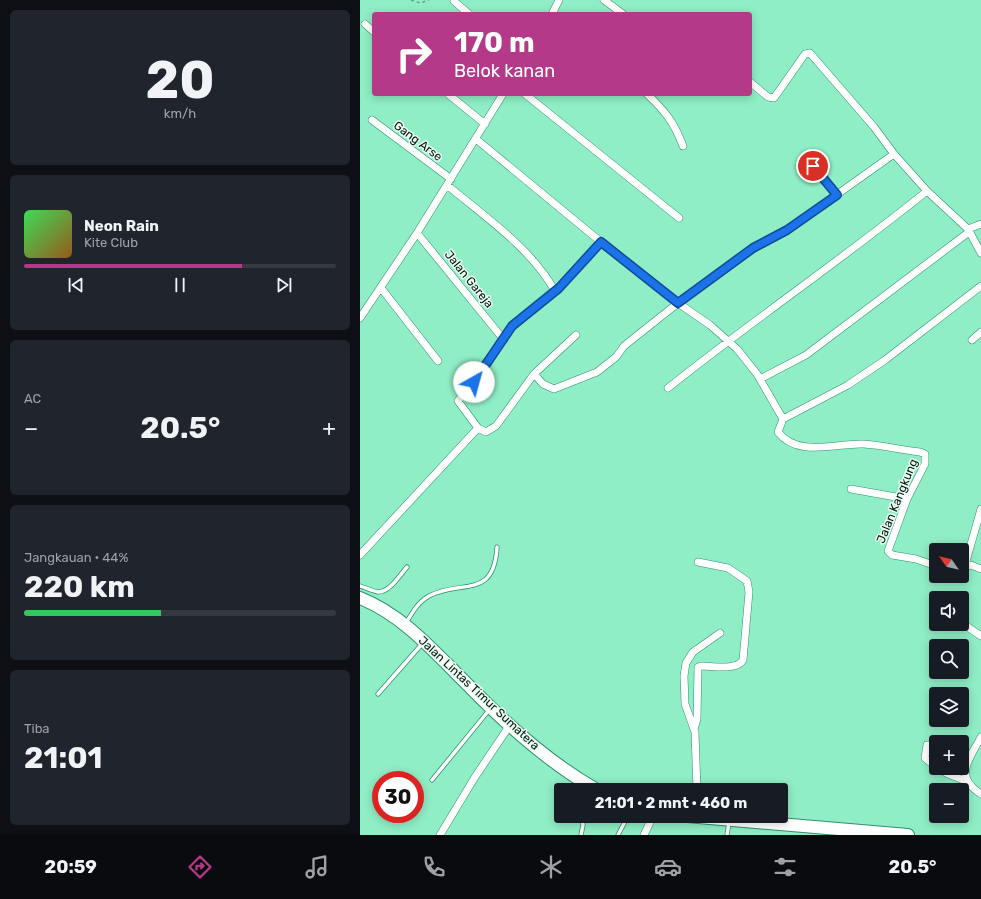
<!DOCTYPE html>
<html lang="id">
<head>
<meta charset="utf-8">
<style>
  :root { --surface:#171b24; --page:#20242c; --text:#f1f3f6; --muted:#9ea1a6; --line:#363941; --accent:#b53989 }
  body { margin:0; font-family:Rubik,sans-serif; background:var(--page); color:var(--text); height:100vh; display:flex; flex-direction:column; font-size:15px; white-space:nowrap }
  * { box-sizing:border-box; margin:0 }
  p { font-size:13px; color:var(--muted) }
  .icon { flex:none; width:22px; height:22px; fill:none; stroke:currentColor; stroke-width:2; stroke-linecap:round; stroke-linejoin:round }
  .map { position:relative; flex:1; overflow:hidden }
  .side { display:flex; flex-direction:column; gap:10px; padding:10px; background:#0d0f14; width:360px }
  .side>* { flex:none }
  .banner { position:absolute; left:12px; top:12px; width:380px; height:84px; border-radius:4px; box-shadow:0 2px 10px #0003; background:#b53989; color:#fff; overflow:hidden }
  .needle { width:26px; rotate:304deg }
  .tools { position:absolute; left:569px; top:543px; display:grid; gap:8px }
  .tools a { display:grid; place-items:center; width:40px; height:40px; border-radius:4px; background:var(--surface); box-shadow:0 2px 10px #0003; font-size:20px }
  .speed { position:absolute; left:12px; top:771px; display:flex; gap:8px; font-size:20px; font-weight:700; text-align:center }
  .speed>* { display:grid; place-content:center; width:52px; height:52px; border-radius:50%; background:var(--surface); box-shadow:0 2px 10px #0003; line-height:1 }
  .speed .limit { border:6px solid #d22; background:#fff; color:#111 }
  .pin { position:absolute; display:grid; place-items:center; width:34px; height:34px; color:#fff; margin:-17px; border:2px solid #fff; border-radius:50%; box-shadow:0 1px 4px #0007 }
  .me { position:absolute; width:44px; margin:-22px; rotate:38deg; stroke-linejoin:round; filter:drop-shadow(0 0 3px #0008) }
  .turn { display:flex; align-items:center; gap:14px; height:84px; padding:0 16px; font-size:18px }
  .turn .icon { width:52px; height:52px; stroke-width:2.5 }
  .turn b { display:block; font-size:28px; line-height:34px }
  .big { font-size:30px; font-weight:700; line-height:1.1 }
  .side .widget { flex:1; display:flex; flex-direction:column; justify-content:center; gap:6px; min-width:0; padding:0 14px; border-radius:6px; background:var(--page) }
  .side .dial { align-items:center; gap:0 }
  .dial b { font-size:52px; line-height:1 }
  .song { display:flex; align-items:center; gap:12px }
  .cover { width:48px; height:48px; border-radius:6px; background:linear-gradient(135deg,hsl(130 70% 55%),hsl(30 70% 35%)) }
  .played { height:4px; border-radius:2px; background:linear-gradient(90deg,var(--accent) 70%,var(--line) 70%) }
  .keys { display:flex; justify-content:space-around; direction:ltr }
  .heat { display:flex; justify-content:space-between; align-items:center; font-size:22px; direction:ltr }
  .charge { height:6px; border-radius:3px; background:linear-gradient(90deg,#34c759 44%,var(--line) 0) }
  .trip { position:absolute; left:194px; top:783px; width:234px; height:40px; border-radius:4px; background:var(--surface); box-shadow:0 2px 10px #0003; font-weight:700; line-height:40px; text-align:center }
  .tabs { display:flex; height:64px; justify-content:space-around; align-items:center; background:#090b0e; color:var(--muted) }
  .tabs .icon { width:28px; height:28px }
  .tabs .current { color:var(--accent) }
  .tabs b { font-size:18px; color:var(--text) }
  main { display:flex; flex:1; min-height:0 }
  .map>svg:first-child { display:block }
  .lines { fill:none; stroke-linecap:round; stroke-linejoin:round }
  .lane-casing { stroke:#2c916d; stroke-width:5 }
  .street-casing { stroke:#2c916d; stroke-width:8 }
  .highway-casing { stroke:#2c916d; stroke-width:14 }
  .path { stroke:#60a788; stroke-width:1.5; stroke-dasharray:3 3; stroke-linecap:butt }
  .lane { stroke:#fff; stroke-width:3.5 }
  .street { stroke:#fff; stroke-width:7 }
  .highway { stroke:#fff; stroke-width:12 }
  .route-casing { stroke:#114b97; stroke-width:10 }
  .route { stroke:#1a73e8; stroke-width:7 }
  .labels { text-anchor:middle; stroke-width:3; stroke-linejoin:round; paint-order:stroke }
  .street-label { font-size:12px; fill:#00170c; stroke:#ebfdf4 }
</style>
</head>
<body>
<main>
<section class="side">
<div class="widget dial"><b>20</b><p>km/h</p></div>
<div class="widget">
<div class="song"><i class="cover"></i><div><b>Neon Rain</b><p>Kite Club</p></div></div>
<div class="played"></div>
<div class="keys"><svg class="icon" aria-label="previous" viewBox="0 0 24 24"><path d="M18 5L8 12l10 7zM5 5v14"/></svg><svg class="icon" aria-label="pause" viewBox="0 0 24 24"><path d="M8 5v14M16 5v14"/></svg><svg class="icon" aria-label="next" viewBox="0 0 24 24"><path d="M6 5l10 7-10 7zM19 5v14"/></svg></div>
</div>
<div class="widget"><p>AC</p>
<div class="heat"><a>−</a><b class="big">20.5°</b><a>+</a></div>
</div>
<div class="widget"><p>Jangkauan · 44%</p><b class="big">220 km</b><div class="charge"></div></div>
<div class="widget"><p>Tiba</p><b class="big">21:01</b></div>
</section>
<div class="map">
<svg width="621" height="835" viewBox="0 0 621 835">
  <rect width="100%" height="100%" fill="#8feec5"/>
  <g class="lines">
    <defs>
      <path id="lane" d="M0 586C6 588 12 591 18 592 30 592 40 575 47 567
        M46 623C52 613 58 602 69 596 102 579 134 600 137 547
        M18 694 62 644
        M72 780 130 709
        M221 835 223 825 222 816
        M258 835 268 816
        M367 835 369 822"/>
      <path id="street" d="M244 0 263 14
        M94 1 109 14
        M192 14 199 0
        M5 24 14 32
        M390 82 408 97 414 98 445 54 450 53 514 127 534 154 567 191 608 229 621 253
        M88 94 125 124
        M165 94 319 218
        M287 94C305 111 314 122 323 146
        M12 120 91 179
        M116 139 241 242 318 303 350 325 377 349 397 374 423 419
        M445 157 477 195
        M87 185C125 217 170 247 195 291
        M608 229 621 224
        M57 233 144 340
        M21 288 78 361
        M0 318 57 233 143 94
        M612 340 621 332
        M174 374 216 335
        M400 379 446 355 609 232
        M308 388C393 320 483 259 567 191
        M423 419 418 432C438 458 475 443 503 444 522 445 541 450 560 452L565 454V464L547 499 528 551 532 555 556 559 576 566
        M423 419 488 385 525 360 621 286
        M118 428 126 432 136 426 174 374 183 384 194 389 237 372 256 357 264 346 318 303 393 249 427 230 534 154
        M491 489 547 499
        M0 555 118 428 98 401 126 366 152 326 199 288 241 242
        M605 565 621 509
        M602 567 611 565 621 569
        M602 623 621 636
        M334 729 337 719 338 667 341 666C352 666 377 671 383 660L389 592 387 581 368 568 338 562
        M621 737C609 760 593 776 621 794
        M567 745 565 758 576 767
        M577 768 588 774 606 781
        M337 790 335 732 325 704 324 676 326 663 333 652 360 633
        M80 835 115 777 150 725
        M284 835 293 816"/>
      <path id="highway" d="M0 598C45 616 76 654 110 687 148 726 189 763 237 790
        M327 816 548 835"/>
    </defs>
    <use href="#lane" class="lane-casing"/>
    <use href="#street" class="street-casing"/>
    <use href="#highway" class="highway-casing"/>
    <path class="path" d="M51 0 60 3 69 0"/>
    <use href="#lane" class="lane"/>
    <use href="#street" class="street"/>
    <use href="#highway" class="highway"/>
  </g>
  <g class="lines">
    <defs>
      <path id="route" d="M114 382 152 326 199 288 241 242 318 303 393 248 427 230 477 195 453 166"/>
    </defs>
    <use href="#route" class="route-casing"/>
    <use href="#route" class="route"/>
  </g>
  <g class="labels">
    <g class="street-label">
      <text transform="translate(58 141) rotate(37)" y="4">Gang Arse</text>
      <text transform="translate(109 279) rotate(51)" y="4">Jalan Gareja</text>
      <text transform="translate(537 501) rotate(-68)" y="4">Jalan Kangkung</text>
      <text transform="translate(119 693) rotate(43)" y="4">Jalan Lintas Timur Sumatera</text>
    </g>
  </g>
</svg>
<div class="tools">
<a><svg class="needle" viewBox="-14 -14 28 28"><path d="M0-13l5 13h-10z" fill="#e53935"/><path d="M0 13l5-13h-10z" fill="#9ea1a6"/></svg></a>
<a><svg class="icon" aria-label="sound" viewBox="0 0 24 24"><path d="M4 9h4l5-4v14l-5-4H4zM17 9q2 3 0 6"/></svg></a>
<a><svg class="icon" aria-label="search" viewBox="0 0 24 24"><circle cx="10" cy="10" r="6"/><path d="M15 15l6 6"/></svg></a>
<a><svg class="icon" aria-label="layers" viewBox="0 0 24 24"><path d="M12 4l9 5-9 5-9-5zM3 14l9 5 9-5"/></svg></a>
<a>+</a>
<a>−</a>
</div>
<div class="speed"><div class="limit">30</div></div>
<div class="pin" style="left:453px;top:166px;background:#d93025"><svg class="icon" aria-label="arrive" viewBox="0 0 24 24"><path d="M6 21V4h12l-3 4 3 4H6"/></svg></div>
<svg class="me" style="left:114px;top:382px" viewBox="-20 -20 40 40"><circle r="19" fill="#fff"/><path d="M0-13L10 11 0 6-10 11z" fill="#1a73e8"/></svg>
<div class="trip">21:01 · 2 mnt · 460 m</div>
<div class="banner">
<div class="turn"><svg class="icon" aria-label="right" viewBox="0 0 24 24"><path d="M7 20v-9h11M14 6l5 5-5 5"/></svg><div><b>170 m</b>Belok kanan</div></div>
</div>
</div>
</main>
<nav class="tabs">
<b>20:59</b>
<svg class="icon current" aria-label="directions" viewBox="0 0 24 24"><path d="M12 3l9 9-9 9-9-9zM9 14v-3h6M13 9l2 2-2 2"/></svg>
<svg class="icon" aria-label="music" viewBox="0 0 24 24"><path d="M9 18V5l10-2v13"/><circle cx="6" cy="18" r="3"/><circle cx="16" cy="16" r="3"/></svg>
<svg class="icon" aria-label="phone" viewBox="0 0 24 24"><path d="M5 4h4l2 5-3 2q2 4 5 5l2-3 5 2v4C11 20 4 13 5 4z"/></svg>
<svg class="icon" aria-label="climate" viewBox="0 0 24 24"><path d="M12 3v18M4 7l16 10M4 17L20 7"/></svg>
<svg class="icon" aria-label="car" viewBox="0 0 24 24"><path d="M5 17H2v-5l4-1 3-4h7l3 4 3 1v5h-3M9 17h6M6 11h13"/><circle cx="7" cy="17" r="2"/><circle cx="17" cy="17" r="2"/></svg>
<svg class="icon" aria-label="filters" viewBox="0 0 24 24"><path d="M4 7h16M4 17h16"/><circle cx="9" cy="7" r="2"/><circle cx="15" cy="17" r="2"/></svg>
<b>20.5°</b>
</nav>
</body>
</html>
